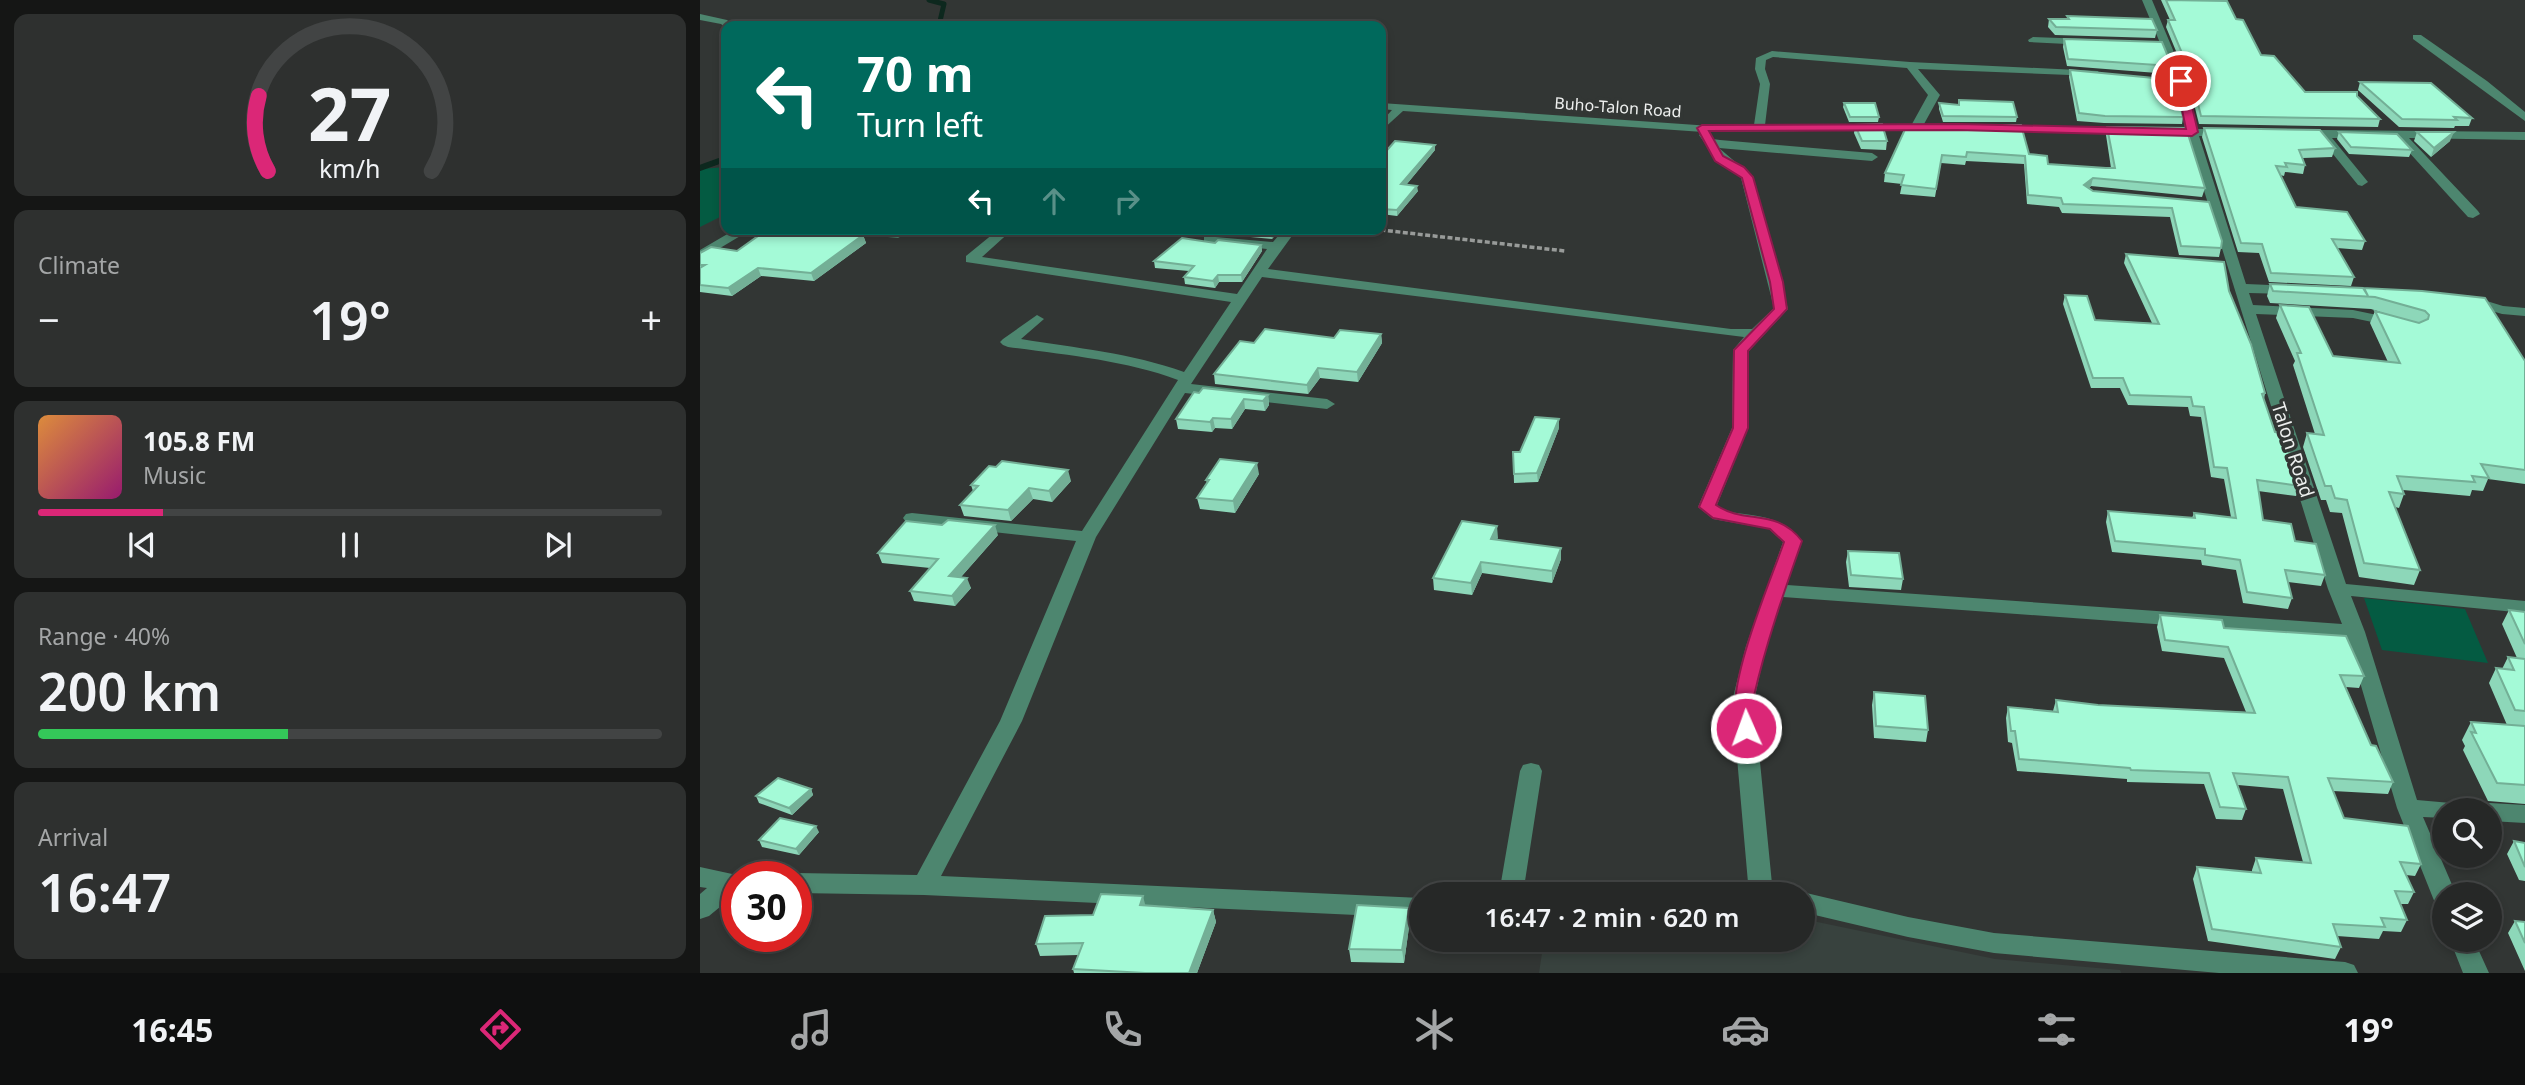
<!DOCTYPE html>
<html lang="en">
<head>
<meta charset="utf-8">
<style>
  :root { --surface:#262827; --page:#2e302f; --text:#f1f3f6; --muted:#a4a6a7; --line:#424444; --accent:#db2777 }
  body { margin:0; font-family:"Noto Sans",sans-serif; background:var(--page); color:var(--text); height:100vh; display:flex; flex-direction:column; font-size:26px; white-space:nowrap }
  * { box-sizing:border-box; margin:0 }
  p { font-size:23px; color:var(--muted) }
  .icon { flex:none; width:38px; height:38px; fill:none; stroke:currentColor; stroke-width:2; stroke-linecap:round; stroke-linejoin:round }
  .map { position:relative; flex:1; overflow:hidden }
  .side { display:flex; flex-direction:column; gap:14px; padding:14px; background:#151615; width:700px }
  .side>* { flex:none }
  .top-card { position:absolute; left:21px; top:21px; width:665px; height:214px; border-radius:14px; box-shadow:0 4px 10px #0003,0 0 0 2px var(--line); background:#00695c; color:#fff; overflow:hidden }
  .fabs { position:absolute; left:1732px; top:798px; display:grid; gap:14px }
  .fabs a { display:grid; place-items:center; width:70px; height:70px; border-radius:50%; background:var(--surface); box-shadow:0 4px 10px #0003,0 0 0 2px var(--line); font-size:35px }
  .speed { position:absolute; left:21px; top:861px; display:flex; gap:14px; font-size:35px; font-weight:700; text-align:center }
  .speed>* { display:grid; place-content:center; width:91px; height:91px; border-radius:50%; background:var(--surface); box-shadow:0 4px 10px #0003,0 0 0 2px var(--line); line-height:1 }
  .speed .limit { border:10px solid #d22; background:#fff; color:#111 }
  .pin { position:absolute; display:grid; place-items:center; width:60px; height:60px; color:#fff; margin:-30px; border:4px solid #fff; border-radius:50%; box-shadow:0 2px 7px #0007 }
  .me { position:absolute; width:77px; margin:-38px; rotate:358deg; stroke-linejoin:round; filter:drop-shadow(0 0 5px #0008) }
  .turn { display:flex; align-items:center; gap:24px; height:147px; padding:0 21px; font-size:32px }
  .turn .icon { width:91px; height:91px; stroke-width:2.5 }
  .turn b { display:block; font-size:49px; line-height:60px }
  .lanes { display:flex; align-items:center; height:66px; padding:0 21px; background:#0003; justify-content:center; gap:35px; direction:ltr }
  .lanes .off { opacity:.35 }
  .big { font-size:52px; font-weight:600; line-height:1.1 }
  .side .widget { flex:1; display:flex; flex-direction:column; justify-content:center; gap:10px; min-width:0; padding:0 24px; border-radius:14px; background:var(--page) }
  .side .dial { align-items:center; gap:0 }
  .dial svg { height:182px; overflow:visible; fill:none; stroke:var(--line); stroke-width:7; stroke-linecap:round; text-anchor:middle }
  .dial text { fill:var(--text); stroke:none }
  .song { display:flex; align-items:center; gap:21px }
  .cover { width:84px; height:84px; border-radius:10px; background:linear-gradient(135deg,hsl(30 70% 55%),hsl(320 70% 35%)) }
  .played { height:7px; border-radius:4px; background:linear-gradient(90deg,var(--accent) 20%,var(--line) 20%) }
  .keys { display:flex; justify-content:space-around; direction:ltr }
  .heat { display:flex; justify-content:space-between; align-items:center; font-size:38px; direction:ltr }
  .charge { height:10px; border-radius:5px; background:linear-gradient(90deg,#34c759 40%,var(--line) 0) }
  .trip { position:absolute; left:709px; top:882px; width:406px; height:70px; border-radius:35px; background:var(--surface); box-shadow:0 4px 10px #0003,0 0 0 2px var(--line); font-weight:600; line-height:70px; text-align:center }
  .dock { display:flex; height:112px; justify-content:space-around; align-items:center; background:#0f1010; color:var(--muted) }
  .dock .icon { width:49px; height:49px }
  .dock .active { color:var(--accent) }
  .dock b { font-size:32px; color:var(--text) }
  main { display:flex; flex:1; min-height:0 }
  .map>svg:first-child { display:block }
  .built { fill:#38423e }
  .green { fill:#045b42 }
  .lines { fill:none; stroke-linecap:round; stroke-linejoin:round }
  .stream-far1 { stroke:#0d281e; stroke-width:5 }
  .stream { stroke:#0d281e; stroke-width:6 }
  .path { stroke:#989b99; stroke-width:3.5; stroke-dasharray:5 2.5; stroke-linecap:butt }
  .minor { fill:#4d866f; fill-rule:evenodd }
  .wall { fill:#8dd7b9 }
  .shaded-wall { fill:#73af96 }
  .building { fill:#a4fad7; stroke:#73af96; stroke-width:2 }
  .route { fill:#db2777; stroke:#8e194d; stroke-width:2 }
  .labels { text-anchor:middle; stroke-width:7; stroke-linejoin:round; paint-order:stroke }
  .far-street-label { font-size:16px; fill:#edefee; stroke:#323634 }
  .street-label { font-size:19px; fill:#edefee; stroke:#323634 }
</style>
</head>
<body>
<main>
<section class="side">
<div class="widget dial"><svg viewBox="0 0 100 80">
<path d="M14 69A42 42 0 1 1 86 69"/>
<path d="M14 69A42 42 0 0 1 10 36" stroke="#db2777"/>
<text x="50" y="56" font-size="32" font-weight="700">27</text>
<text x="50" y="72" font-size="11">km/h</text>
</svg></div>
<div class="widget"><p>Climate</p>
<div class="heat"><a>−</a><b class="big">19°</b><a>+</a></div>
</div>
<div class="widget">
<div class="song"><i class="cover"></i><div><b>105.8 FM</b><p>Music</p></div></div>
<div class="played"></div>
<div class="keys"><svg class="icon" aria-label="previous" viewBox="0 0 24 24"><path d="M18 5L8 12l10 7zM5 5v14"/></svg><svg class="icon" aria-label="pause" viewBox="0 0 24 24"><path d="M8 5v14M16 5v14"/></svg><svg class="icon" aria-label="next" viewBox="0 0 24 24"><path d="M6 5l10 7-10 7zM19 5v14"/></svg></div>
</div>
<div class="widget"><p>Range · 40%</p><b class="big">200 km</b><div class="charge"></div></div>
<div class="widget"><p>Arrival</p><b class="big">16:47</b></div>
</section>
<div class="map">
<svg width="1825" height="973" viewBox="0 0 1825 973">
  <rect width="100%" height="100%" fill="#323634"/>
  <path class="built" d="M1103 919 1295 959 1420 970 1421 973H839L844 940H1102Z"/>
  <path class="green" d="M26 167V214L0 227V169Z
    M1664 598 1765 609 1788 663 1682 650Z"/>
  <g class="lines">
    <path class="stream-far1" d="M228 26 240 21 244 4 229 0
      M14 163 26 159"/>
    <path class="stream" d="M0 168 19 161"/>
    <path class="path" d="M673 229 865 251"/>
    <path class="minor" d="M1442 0H1452L1486 81 1497 129H1527L1533 133 1527 137 1499 136 1546 284 1593 286 1600 290 1593 294 1549 293 1553 305 1653 310 1701 320 1703 323 1696 327 1653 318 1556 314 1646 584 1825 601V613L1651 596 1665 632 1717 800 1762 804 1765 810H1745V818L1723 817 1756 894H1745V908L1736 905 1733 898 1697 808 1647 638 1083 597 1066 646 1054 701 1073 894H1049L1032 701 1046 646 1083 542 1069 529 1013 519 998 507 1032 428 1033 350 1044 337 562 277 491 384 627 399 635 404 627 409 485 393 396 537 322 721 241 876 721 898V918L224 895 96 893V877H87L96 873 217 875 300 721 376 541 212 523 206 522 203 518 206 514 212 513 382 531 478 380C424 360 365 355 308 347L303 345 300 342 303 339 337 315 344 319 321 339C376 348 431 353 484 372L531 302 266 262V256L299 229H313L282 257 537 294 567 249 509 243 504 242V236L573 242 584 229H597L568 269 1031 329H1052L1074 308 1041 178 1014 156 999 135 1003 132 703 111 681 131V122L692 110 681 109V103L1011 126 1054 125 1060 84 1055 69 1056 58 1072 51 1210 62 1398 71 1399 73 1394 76 1218 69 1240 95 1224 124 1233 125 1235 127 1229 130 1008 132 1013 139 1020 140 1172 153 1178 157 1172 161 1019 148 1053 177 1088 309 1049 351 1048 428 1017 505 1024 511C1054 516 1083 515 1102 541L1087 585 1642 624 1628 589 1487 136H1464L1458 132 1464 128 1485 129 1476 81ZM1073 57 1207 68 1228 95 1212 124 1065 125 1070 84 1065 69 1066 60Z
      M0 14 27 20 34 26 26 28 21 24 0 20Z
      M1713 35H1721L1787 81 1825 112V121L1713 39Z
      M1333 37 1387 39 1392 42 1387 45 1329 42 1328 40Z
      M1299 125 1429 127 1435 131 1429 135 1295 130 1293 128Z
      M1623 130 1825 132V140L1709 138 1778 211 1780 214 1773 218 1768 217 1696 138H1632L1668 182 1662 186 1658 185 1620 138H1600L1594 134 1600 130Z
      M36 229H52L0 260V250Z
      M141 229H190L205 234 198 238 147 233Z
      M1767 295 1803 306 1825 308V316L1802 314 1762 302 1760 299Z
      M831 763 839 765 842 771 823 894H799L820 771 823 765Z
      M1790 803 1825 805V823L1790 821V810H1780L1782 806Z
      M0 867 46 877H37V893L9 916 0 919V894L7 888 0 887Z
      M1102 892 1208 917 1294 933 1645 962 1654 965 1658 973H1519L1294 953 1208 937 1102 912V894H1096Z
      M1750 940H1774L1789 973H1763Z"/>
  </g>
  <path class="wall" d="M1461 0H1507L1536 19 1561 55 1605 92 1657 96 1680 119 1678 127 1499 124 1488 80 1466 27 1468 20H1470Z
    M1367 16 1457 30 1455 38 1355 35 1348 27 1349 19H1367Z
    M1364 39 1472 66 1470 74 1367 66 1363 47Z
    M1370 70 1483 117 1482 124 1404 123 1377 121 1369 77Z
    M1660 82 1772 118 1769 126H1755L1754 128 1699 127 1658 90Z
    M1144 103 1179 117 1178 122H1149L1143 107Z
    M1239 103 1317 117 1316 122H1243L1239 109Z
    M1155 125 1187 141 1186 150 1161 149 1154 133Z
    M1207 125 1329 154 1348 164 1411 168 1406 135 1407 127 1505 188 1502 197 1391 186 1389 188 1393 191 1509 202 1521 248 1519 257 1479 255 1470 217 1362 213 1359 207 1327 204 1324 164 1266 161 1265 165 1241 163 1235 197 1200 194 1202 184 1184 182 1185 173Z
    M1504 128 1635 148 1632 157 1603 158 1605 165 1603 174 1585 172 1584 176 1580 175 1596 207 1665 241 1662 250 1637 248 1654 277 1651 286 1569 282 1559 253 1538 252 1502 137Z
    M1639 132 1712 150 1709 157 1649 154 1637 139Z
    M1717 132 1750 141 1731 157 1714 141Z
    M735 150 706 185 718 191 697 216 681 214V157Z
    M143 229 144 233 163 235 166 243 114 281 61 276 32 296 0 292V253L37 251Z
    M538 229H580L572 239 540 236Z
    M515 243 561 245 562 251 542 282H519L515 288 485 284 484 277 489 271 455 268 454 261Z
    M1426 254 1529 291 1565 393 1564 399 1575 432 1600 486 1596 496 1558 491 1563 520 1595 541 1625 575 1621 586 1588 582 1592 598 1588 609 1543 603 1536 570 1502 565 1501 560 1412 552 1406 522 1408 511 1492 518 1494 513 1531 517 1524 479 1511 477 1501 417 1490 416 1488 407 1428 405 1420 388H1391L1363 304 1365 295 1395 320 1452 323 1424 263Z
    M1570 284 1722 291 1825 361V484L1788 479 1783 491 1772 490 1770 496 1703 490 1704 494 1699 508 1695 507 1720 570 1714 585 1659 577 1642 513 1630 512 1626 500H1621L1603 447 1607 433 1615 434 1593 365 1595 361 1576 318 1580 305 1633 356 1688 362 1670 323 1675 311 1693 316 1671 309 1570 303 1567 296Z
    M681 334 682 343 658 382 620 378 608 394 515 384 514 374 554 343Z
    M494 392 568 395 569 405 565 411 545 409 532 429 515 428 512 432 478 429 476 419Z
    M859 428 838 482 814 483 813 452H820Z
    M559 474 535 513 500 509 497 498 507 483 506 480Z
    M371 481 352 502 333 499 311 521 264 516 260 505 273 491 271 485Z
    M797 526V539L861 559 852 583 782 573 772 595 734 590 733 578Z
    M298 535 261 577 271 588 255 606 214 601 210 591 230 568 182 563 178 553Z
    M1148 551 1203 579 1201 590 1149 587 1146 562Z
    M1809 610 1825 612V804L1788 801 1763 750 1765 746 1762 740 1771 722 1807 725 1789 683 1796 668 1802 669 1808 657 1817 658 1802 624Z
    M1460 615 1524 628 1664 676 1659 688 1646 687 1671 745 1693 782 1688 794 1633 791 1644 818 1721 864 1715 876 1706 875 1714 892 1708 904H1700L1707 920 1701 932 1683 931 1679 939 1637 936 1641 947 1635 959 1508 941 1493 879 1497 867 1552 872V870L1556 858 1603 862 1583 789 1538 785 1546 809 1542 820 1516 819 1504 784 1427 782V779L1317 771 1312 743 1308 742 1306 718 1308 707 1353 711 1356 700 1398 705 1546 712 1524 658 1462 651 1457 627Z
    M1174 692 1228 730 1226 742 1174 738 1172 705Z
    M111 789 113 795 92 815 59 803 56 796Z
    M119 832 99 855 62 847 59 840Z
    M1814 841 1825 843V881L1819 880 1807 854Z
    M445 905 513 910 516 922 497 973H374L373 969 378 955 340 956 336 944 393 915Z
    M709 908 710 920 704 963 651 962 649 949Z
    M1815 921 1825 922V971L1808 933Z"/>
  <path class="shaded-wall" d="M1754 132 1750 141 1731 157 1734 148Z
    M735 145V150L702 190 701 184Z
    M1393 178 1391 186 1383 194 1384 185Z
    M717 186 718 191 697 216V210Z
    M580 229 572 239 570 230Z
    M163 235 166 243 114 281 111 273Z
    M561 245 562 251 542 282 541 275Z
    M58 268 61 276 32 296 28 288Z
    M518 275 519 282 515 288 513 281Z
    M681 334 682 343 658 382 657 372Z
    M618 368 620 378 608 394 607 385Z
    M568 395 569 405 565 411 563 401Z
    M544 399 545 409 532 429 531 419Z
    M513 418 515 428 512 432 510 422Z
    M859 419V428L838 482 837 473Z
    M557 463 559 474 535 513 533 501Z
    M368 470 371 481 352 502 349 491Z
    M329 488 333 499 311 521 308 510Z
    M295 525 298 535 253 586 249 576Z
    M797 526 798 538 792 550 791 539Z
    M861 548V559L852 583V571Z
    M781 562 782 573 772 595 771 583Z
    M267 578 271 588 255 606 252 596Z
    M111 789 113 795 92 815 89 808Z
    M116 826 119 832 99 855 96 849Z
    M443 896 446 908 440 905Z
    M709 908 710 920 704 963 702 950Z
    M513 910 516 922 497 973H489Z"/>
  <path class="building" d="M1466 0 1527 1 1536 19 1543 20 1561 55 1574 56 1605 92H1657V96L1680 119 1501 116 1490 72 1468 20H1475Z
    M1367 16 1452 19 1457 30 1356 27 1349 19H1369Z
    M1364 39 1462 42 1472 66 1368 59Z
    M1370 70 1475 80 1483 117 1405 116 1379 113Z
    M1660 82 1731 83 1772 118 1754 117 1757 120 1702 119Z
    M1259 100 1313 102 1317 117 1243 116 1239 103 1259 105Z
    M1144 103H1175L1179 117H1150Z
    M1182 124 1187 141H1162L1155 125Z
    M1207 125H1321L1329 154 1347 156 1348 164 1406 168H1415L1407 127 1486 128 1505 188 1393 178 1384 185 1393 191 1509 202 1522 241 1521 248 1481 246 1472 208 1363 204 1361 198 1328 195 1325 156 1267 152 1266 157 1242 155 1236 189 1201 185 1204 175 1185 173Z
    M1504 128 1620 130 1635 148 1599 150 1605 165 1585 163 1587 167 1576 166 1596 207 1647 212 1665 241 1632 239 1654 277 1571 273 1562 244 1541 243Z
    M1639 132 1697 134 1712 150 1651 147Z
    M1717 132H1754L1734 148Z
    M695 141 735 145 701 184 717 186 697 210 681 209V157Z
    M68 229H142L138 232 163 235 111 273 58 268 28 288 0 285V268L5 265H0V253L11 247 37 251Z
    M482 238 515 243 518 240 561 245 541 275H518L513 281 484 277 494 266 454 261Z
    M1426 254 1524 262 1529 291 1551 344 1565 393 1562 394 1575 432 1583 433 1600 486 1557 480 1563 520 1591 524 1595 541 1616 544 1625 575 1585 570 1592 598 1547 592 1540 560 1505 555V549L1415 541 1408 511 1495 518 1494 513 1536 518 1527 468 1514 467 1504 407 1493 406 1491 397 1430 395 1423 378H1393L1365 295 1387 296 1395 320 1459 324Z
    M1570 284 1663 288 1668 296 1664 288 1722 291 1785 298 1825 361V470L1781 464 1789 478 1772 476 1775 482 1697 476 1704 494 1689 492 1720 570 1664 563 1647 500 1635 498 1631 486H1625L1607 433 1624 435 1597 353H1601L1580 305 1609 307 1633 356 1700 363 1675 311 1719 323 1728 319 1729 315 1725 311 1675 297 1573 291Z
    M565 329 634 338 640 330 681 334 657 372 618 368 607 385 514 374 540 341 554 343Z
    M503 388 568 395 563 401 544 399 531 419 513 418 510 422 476 419 494 392 499 393Z
    M835 417 859 419 837 473 814 474 813 452H820Z
    M520 459 557 463 533 501 497 498 509 480H506Z
    M302 461 368 470 349 491 329 488 308 510 260 505 278 486 271 485 289 466 296 467Z
    M248 520 295 525 249 576 267 578 252 596 210 591 238 559 178 553 206 521 242 525Z
    M762 521 797 526 791 539 861 548 852 571 781 562 771 583 733 578Z
    M1148 551 1199 553 1203 579 1151 575Z
    M1809 610 1825 612V644Z
    M1460 615 1522 620 1524 628 1646 636 1664 676 1640 675 1671 745 1676 746 1693 782 1628 778 1644 818 1708 826 1721 864 1700 862 1714 892 1695 891 1707 920 1681 918 1685 927 1633 924 1641 947 1512 929 1497 867 1561 873 1556 858 1611 863 1588 777 1533 773 1546 809 1520 807 1509 773 1431 770 1430 768 1319 759 1315 731H1311L1308 707 1358 712 1356 700 1398 705 1555 713 1528 647 1465 640Z
    M1808 657 1825 659V711L1815 710 1796 668 1814 670Z
    M1174 692 1225 696 1228 730 1176 726Z
    M1771 722 1825 726V785L1797 783 1771 732 1776 733Z
    M78 778 111 789 89 808 56 796Z
    M80 818 116 826 96 849 59 840Z
    M1814 841 1825 843V867Z
    M401 894 443 896 440 905 513 910 489 973H445L373 969 383 943 336 944 345 916 393 915Z
    M657 905 709 908 702 950 649 949Z
    M1815 921 1825 922V943Z"/>
  <path class="route" d="M1481 78 1486 81 1498 132 1492 136 1258 130 1009 131 1023 156 1044 167 1053 177 1083 282 1087 309 1048 351V428L1016 505C1045 525 1076 507 1102 541 1084 592 1066 643 1054 696 1051 708 1059 722 1053 733H1039C1019 699 1071 580 1084 542L1070 529 1013 518 999 507 1033 428 1034 350 1074 309 1070 282 1042 178 1015 161 997 128 1002 125 1258 124 1486 129 1476 81Z"/>
  <g class="labels">
    <g class="far-street-label">
      <text transform="translate(918 107) rotate(4)" y="6">Buho-Talon Road</text>
    </g>
    <g class="street-label">
      <text transform="translate(1593 450) rotate(72)" y="7">Talon Road</text>
    </g>
  </g>
</svg>
<div class="fabs">
<a><svg class="icon" aria-label="search" viewBox="0 0 24 24"><circle cx="10" cy="10" r="6"/><path d="M15 15l6 6"/></svg></a>
<a><svg class="icon" aria-label="layers" viewBox="0 0 24 24"><path d="M12 4l9 5-9 5-9-5zM3 14l9 5 9-5"/></svg></a>
</div>
<div class="speed"><div class="limit">30</div></div>
<div class="pin" style="left:1481px;top:81px;background:#d93025"><svg class="icon" aria-label="arrive" viewBox="0 0 24 24"><path d="M6 21V4h12l-3 4 3 4H6"/></svg></div>
<svg class="me" style="left:1046px;top:728px" viewBox="-20 -20 40 40"><circle r="17" fill="#db2777" stroke="#fff" stroke-width="3"/><path d="M0-11L8 9 0 5-8 9z" fill="#fff"/></svg>
<div class="trip">16:47 · 2 min · 620 m</div>
<div class="top-card">
<div class="turn"><svg class="icon" aria-label="left" viewBox="0 0 24 24"><path d="M17 20v-9H6M10 6l-5 5 5 5"/></svg><div><b>70 m</b>Turn left</div></div>
<div class="lanes"><svg class="icon" aria-label="left" viewBox="0 0 24 24"><path d="M17 20v-9H6M10 6l-5 5 5 5"/></svg><svg class="icon off" aria-label="ahead" viewBox="0 0 24 24"><path d="M12 20V5M6 11l6-6 6 6"/></svg><svg class="icon off" aria-label="right" viewBox="0 0 24 24"><path d="M7 20v-9h11M14 6l5 5-5 5"/></svg></div>
</div>
</div>
</main>
<nav class="dock">
<b>16:45</b>
<svg class="icon active" aria-label="directions" viewBox="0 0 24 24"><path d="M12 3l9 9-9 9-9-9zM9 14v-3h6M13 9l2 2-2 2"/></svg>
<svg class="icon" aria-label="music" viewBox="0 0 24 24"><path d="M9 18V5l10-2v13"/><circle cx="6" cy="18" r="3"/><circle cx="16" cy="16" r="3"/></svg>
<svg class="icon" aria-label="phone" viewBox="0 0 24 24"><path d="M5 4h4l2 5-3 2q2 4 5 5l2-3 5 2v4C11 20 4 13 5 4z"/></svg>
<svg class="icon" aria-label="climate" viewBox="0 0 24 24"><path d="M12 3v18M4 7l16 10M4 17L20 7"/></svg>
<svg class="icon" aria-label="car" viewBox="0 0 24 24"><path d="M5 17H2v-5l4-1 3-4h7l3 4 3 1v5h-3M9 17h6M6 11h13"/><circle cx="7" cy="17" r="2"/><circle cx="17" cy="17" r="2"/></svg>
<svg class="icon" aria-label="filters" viewBox="0 0 24 24"><path d="M4 7h16M4 17h16"/><circle cx="9" cy="7" r="2"/><circle cx="15" cy="17" r="2"/></svg>
<b>19°</b>
</nav>
</body>
</html>
